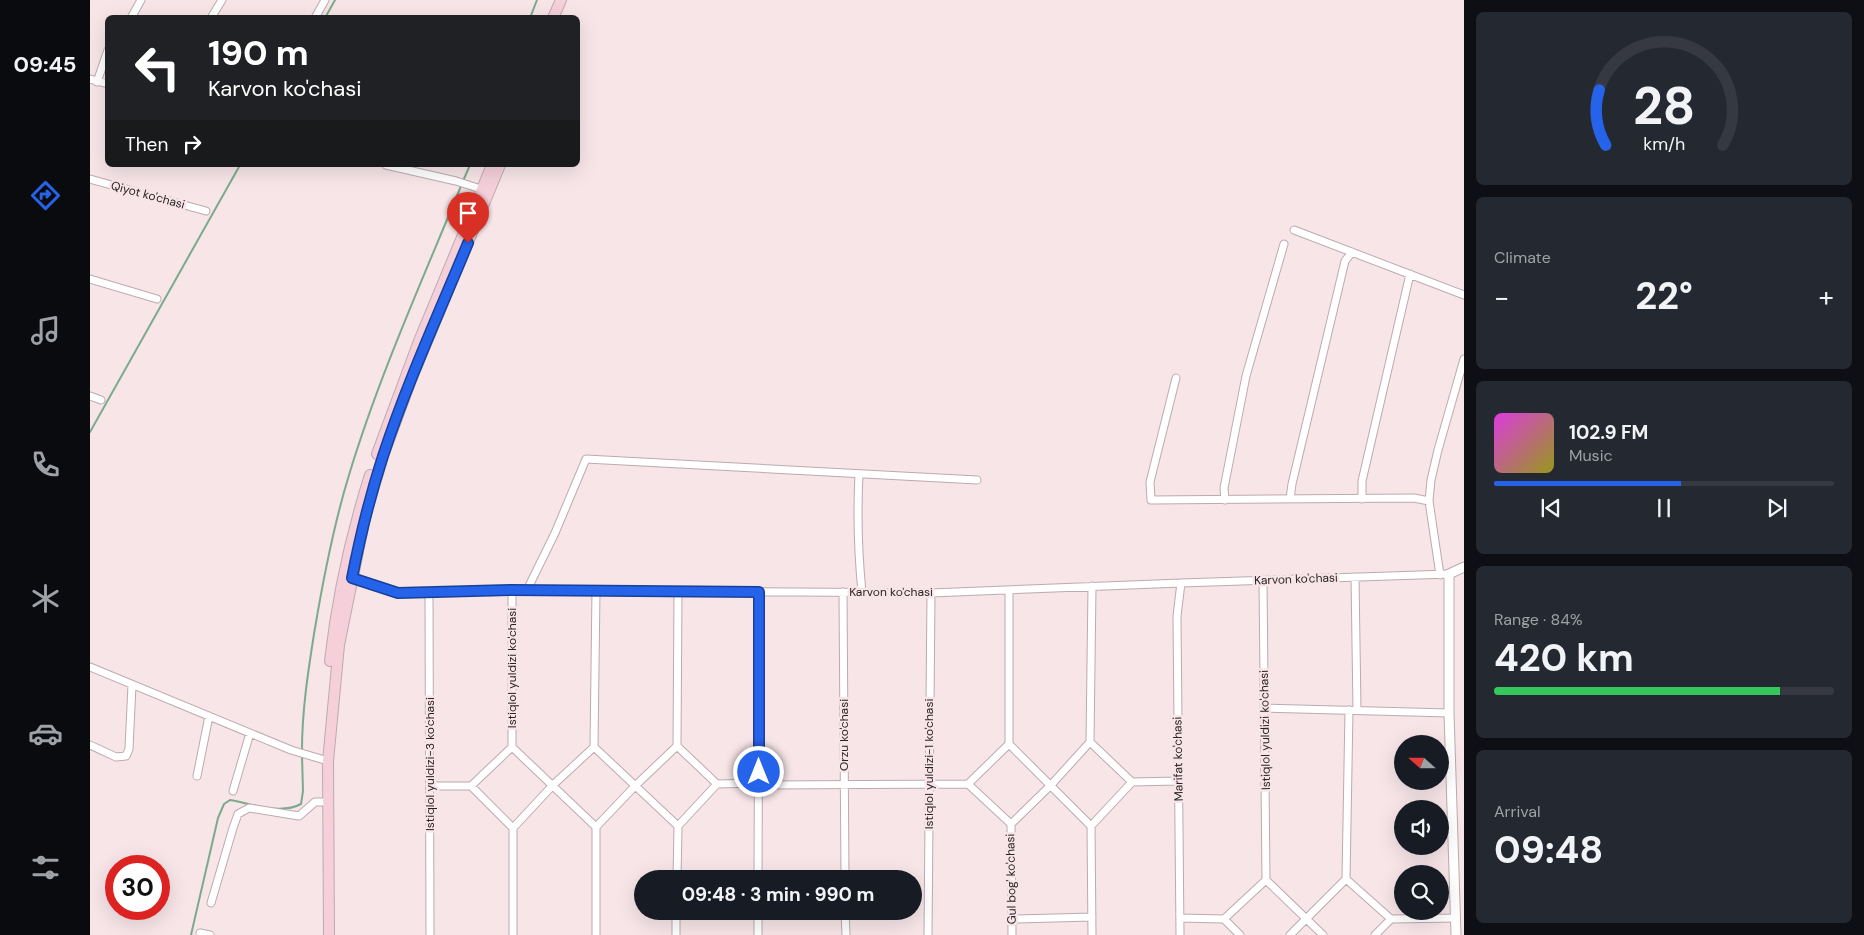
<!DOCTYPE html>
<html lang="en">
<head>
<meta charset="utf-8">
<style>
  :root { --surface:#171b24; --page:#242831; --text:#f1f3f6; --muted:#9ea1a6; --line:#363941; --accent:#2563eb }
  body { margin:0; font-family:"DM Sans",sans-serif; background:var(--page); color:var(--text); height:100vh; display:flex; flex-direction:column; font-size:19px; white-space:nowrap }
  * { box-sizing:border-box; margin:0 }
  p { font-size:16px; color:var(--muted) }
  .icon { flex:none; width:28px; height:28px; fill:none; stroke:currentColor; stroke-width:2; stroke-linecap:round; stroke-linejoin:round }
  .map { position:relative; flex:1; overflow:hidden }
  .details { display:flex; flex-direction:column; gap:12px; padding:12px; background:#0d0f14; width:400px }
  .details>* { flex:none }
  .banner { position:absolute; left:15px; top:15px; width:475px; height:152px; border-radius:8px; box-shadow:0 5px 20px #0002; background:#202124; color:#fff; overflow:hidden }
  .needle { width:32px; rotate:291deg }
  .buttons { position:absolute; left:1304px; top:735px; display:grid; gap:10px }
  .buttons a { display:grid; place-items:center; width:55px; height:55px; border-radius:50%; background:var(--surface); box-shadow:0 5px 20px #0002; font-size:25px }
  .speed { position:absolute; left:15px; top:855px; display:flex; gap:10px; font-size:25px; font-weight:700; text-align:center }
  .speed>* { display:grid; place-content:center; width:65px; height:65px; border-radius:50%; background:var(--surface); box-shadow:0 5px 20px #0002; line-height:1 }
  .speed .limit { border:8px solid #d22; background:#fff; color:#111 }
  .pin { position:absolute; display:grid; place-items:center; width:42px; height:42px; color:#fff; margin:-51px -21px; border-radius:50% 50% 50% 0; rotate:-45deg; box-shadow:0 0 5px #0007 }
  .pin .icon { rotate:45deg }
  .me { position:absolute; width:55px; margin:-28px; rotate:0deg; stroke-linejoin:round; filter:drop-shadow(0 0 4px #0008) }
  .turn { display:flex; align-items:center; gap:18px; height:105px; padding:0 20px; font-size:22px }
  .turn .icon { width:65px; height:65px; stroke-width:2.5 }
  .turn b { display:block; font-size:35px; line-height:42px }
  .then { display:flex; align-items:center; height:48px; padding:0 20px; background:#0003; gap:10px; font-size:19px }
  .big { font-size:38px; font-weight:700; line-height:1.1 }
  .details .card { flex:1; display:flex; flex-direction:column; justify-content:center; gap:8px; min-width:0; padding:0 18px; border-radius:8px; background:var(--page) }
  .details .dial { align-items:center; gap:0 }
  .dial svg { height:130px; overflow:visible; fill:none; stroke:var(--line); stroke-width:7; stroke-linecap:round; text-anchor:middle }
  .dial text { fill:var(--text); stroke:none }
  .song { display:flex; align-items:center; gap:15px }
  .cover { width:60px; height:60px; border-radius:8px; background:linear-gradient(135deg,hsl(300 70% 55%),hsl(60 70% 35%)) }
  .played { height:5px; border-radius:2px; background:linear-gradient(90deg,var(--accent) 55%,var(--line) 55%) }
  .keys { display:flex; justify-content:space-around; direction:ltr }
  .heat { display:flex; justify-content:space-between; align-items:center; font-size:28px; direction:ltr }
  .charge { height:8px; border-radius:4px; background:linear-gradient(90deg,#34c759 84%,var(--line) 0) }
  .trip { position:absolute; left:544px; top:870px; width:288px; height:50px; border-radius:25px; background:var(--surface); box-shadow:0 5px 20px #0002; font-weight:700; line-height:50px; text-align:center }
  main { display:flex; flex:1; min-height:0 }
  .dock { display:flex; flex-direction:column; width:90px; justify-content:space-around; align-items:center; background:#090b0e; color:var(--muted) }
  .dock .icon { width:35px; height:35px }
  .dock .on { color:var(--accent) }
  .dock b { font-size:22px; color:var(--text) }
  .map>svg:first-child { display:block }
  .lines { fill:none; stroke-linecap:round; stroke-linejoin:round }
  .stream { stroke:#7baa8e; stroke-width:2 }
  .minor-casing { stroke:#bcabae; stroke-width:9 }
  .tertiary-casing { stroke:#bcabae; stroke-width:11 }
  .secondary-casing { stroke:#bcabae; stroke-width:12 }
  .minor { stroke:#fff; stroke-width:7 }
  .tertiary { stroke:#fff; stroke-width:9 }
  .secondary { stroke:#f5d0da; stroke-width:10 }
  .route-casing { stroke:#184099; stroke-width:12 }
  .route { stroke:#2563eb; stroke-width:9 }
  .labels { text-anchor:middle; stroke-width:5; stroke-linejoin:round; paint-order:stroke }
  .street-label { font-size:12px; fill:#2a2324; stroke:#f7e5e8 }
</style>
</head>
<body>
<main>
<nav class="dock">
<b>09:45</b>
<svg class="icon on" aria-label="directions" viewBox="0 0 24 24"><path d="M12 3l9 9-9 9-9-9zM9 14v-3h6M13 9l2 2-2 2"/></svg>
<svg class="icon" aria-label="music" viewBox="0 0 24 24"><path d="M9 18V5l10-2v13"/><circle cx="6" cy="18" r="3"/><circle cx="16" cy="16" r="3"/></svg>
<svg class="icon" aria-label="phone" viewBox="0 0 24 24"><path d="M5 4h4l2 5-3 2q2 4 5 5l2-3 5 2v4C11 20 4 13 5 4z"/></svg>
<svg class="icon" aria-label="climate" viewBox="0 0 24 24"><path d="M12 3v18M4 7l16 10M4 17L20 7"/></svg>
<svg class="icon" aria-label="car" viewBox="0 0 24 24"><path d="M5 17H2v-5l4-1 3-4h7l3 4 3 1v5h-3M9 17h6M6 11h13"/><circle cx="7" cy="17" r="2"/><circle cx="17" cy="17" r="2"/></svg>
<svg class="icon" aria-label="filters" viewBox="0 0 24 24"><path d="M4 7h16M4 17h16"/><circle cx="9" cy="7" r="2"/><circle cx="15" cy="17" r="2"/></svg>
</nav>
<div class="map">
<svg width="1374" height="935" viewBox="0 0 1374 935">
  <rect width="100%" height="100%" fill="#f7e5e8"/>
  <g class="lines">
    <path class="stream" d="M235 18 245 0
      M440 18 447 0
      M373 181 380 165
      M0 432 150 165
      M212 750C212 711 218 672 224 634 233 580 243 527 259 475 289 376 332 281 371 186
      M101 935 128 818 134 804 140 800C163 804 190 815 211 804L213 791 212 755"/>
    <defs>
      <path id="minor" d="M41 18 51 0
        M121 18 132 0
        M225 18 235 0
        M0 79 18 84
        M7 82 18 50
        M296 165 366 181 394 190
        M0 179 116 211
        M1204 230 1374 295
        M0 279 67 299
        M1086 378 1060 482 1061 500 1324 498 1339 501
        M0 396 11 400
        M769 474C767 514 768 552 772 592
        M1200 499 1202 484 1255 261 1262 252
        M1272 499V481L1320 274
        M1135 500 1134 488 1156 376 1194 244
        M1350 575 1339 501 1341 480 1348 450 1374 359
        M260 577 309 593 422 590 841 593 1091 583 1359 574
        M1265 577 1267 710
        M1173 580 1176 880
        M437 590 465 533 496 459 887 480
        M919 590V744
        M753 592 755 879
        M339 593 340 935
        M0 667 201 750 238 761
        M1175 708 1359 713
        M1000 742 1002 586
        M1000 742 1042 782
        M919 744 1001 826
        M0 745 26 757 36 756 39 749 42 685
        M587 746 588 591
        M587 746 627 784 669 783
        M422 747V590
        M422 747 506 827
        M504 747 506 590
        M504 747 588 826
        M107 776 119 716
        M878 784 919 744
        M669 785 878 784 921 824
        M340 786H381L422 747
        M381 786 423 828
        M143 791 160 733
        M921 824 961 785 1000 742
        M921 824 922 935
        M588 826 627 784
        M1001 826 1002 935
        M1001 826 1042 782 1088 781
        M506 827 546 785 587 746
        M506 827V935
        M423 828 463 785 504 747
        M587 879 588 826
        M668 879 669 592
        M1256 879 1259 710
        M1256 879 1301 919 1366 918
        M1176 880 1233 935
        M121 903 143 828 148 814 159 808 209 816 225 802H233
        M755 911 756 935
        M1090 918 1134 919 1150 935
        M922 919 1002 917
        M1134 919 1176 880
        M110 933 120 935
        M423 935V828
        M586 935V911
        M668 935V911
        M838 935 841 593
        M1090 935 1087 616 1091 583
        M1200 935 1256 879
        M1285 935 1301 919"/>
      <path id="tertiary" d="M1366 935 1359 713V574L1374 567"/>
      <path id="secondary" d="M463 18 471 0
        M287 454 329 341 402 165
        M240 661C247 599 261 535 280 475
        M239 935 238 761 249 645 275 517 293 456 321 380 410 165"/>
    </defs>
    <use href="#minor" class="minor-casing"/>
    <use href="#tertiary" class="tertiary-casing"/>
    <use href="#secondary" class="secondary-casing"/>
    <use href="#minor" class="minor"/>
    <use href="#tertiary" class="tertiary"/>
    <use href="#secondary" class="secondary"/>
  </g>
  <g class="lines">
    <defs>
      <path id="route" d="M378 243C349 313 317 383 293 456 280 496 270 537 262 578L308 593 422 590 669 592V772"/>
    </defs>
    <use href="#route" class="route-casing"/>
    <use href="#route" class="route"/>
  </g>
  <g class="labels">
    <g class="street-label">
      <text transform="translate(58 195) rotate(15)" y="4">Qiyot ko'chasi</text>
      <text transform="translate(1206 579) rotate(-2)" y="4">Karvon ko'chasi</text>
      <text x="801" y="596">Karvon ko'chasi</text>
      <text transform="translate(422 668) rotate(-90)" y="4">Istiqlol yuldizi ko'chasi</text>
      <text transform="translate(1175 730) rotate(-91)" y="4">Istiqlol yuldizi ko'chasi</text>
      <text transform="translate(754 735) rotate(-90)" y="4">Orzu ko'chasi</text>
      <text transform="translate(1088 759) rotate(-91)" y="4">Marifat ko'chasi</text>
      <text transform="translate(340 764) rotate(-90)" y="4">Istiqlol yuldizi-3 ko'chasi</text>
      <text transform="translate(839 764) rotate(-90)" y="4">Istiqlol yuldizi-1 ko'chasi</text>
      <text transform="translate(921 879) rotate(-91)" y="4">Gul bog' ko'chasi</text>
    </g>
  </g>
</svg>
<div class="buttons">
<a><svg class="needle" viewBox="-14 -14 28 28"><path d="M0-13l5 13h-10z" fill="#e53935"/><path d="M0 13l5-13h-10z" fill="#9ea1a6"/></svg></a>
<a><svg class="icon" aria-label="sound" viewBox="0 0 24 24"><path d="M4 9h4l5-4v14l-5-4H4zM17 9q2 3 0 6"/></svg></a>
<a><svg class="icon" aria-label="search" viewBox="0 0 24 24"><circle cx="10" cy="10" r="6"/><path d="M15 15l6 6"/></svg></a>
</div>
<div class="speed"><div class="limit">30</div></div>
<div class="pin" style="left:378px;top:243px;background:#d93025"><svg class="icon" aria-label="arrive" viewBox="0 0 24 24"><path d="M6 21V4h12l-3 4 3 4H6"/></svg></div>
<svg class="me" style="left:669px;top:772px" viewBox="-20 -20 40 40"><circle r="17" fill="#2563eb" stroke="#fff" stroke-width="3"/><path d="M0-11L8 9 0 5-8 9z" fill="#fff"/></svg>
<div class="trip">09:48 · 3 min · 990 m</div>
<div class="banner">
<div class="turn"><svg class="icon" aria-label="left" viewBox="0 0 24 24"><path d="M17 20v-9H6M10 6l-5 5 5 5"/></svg><div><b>190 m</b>Karvon ko'chasi</div></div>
<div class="then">Then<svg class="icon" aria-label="right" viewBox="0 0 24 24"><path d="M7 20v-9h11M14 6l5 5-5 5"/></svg></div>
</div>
</div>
<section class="details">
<div class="card dial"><svg viewBox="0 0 100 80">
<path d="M14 69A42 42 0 1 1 86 69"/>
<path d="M14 69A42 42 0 0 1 10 35" stroke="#2563eb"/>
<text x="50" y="56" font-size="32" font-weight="700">28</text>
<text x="50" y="72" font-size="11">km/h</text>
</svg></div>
<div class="card"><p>Climate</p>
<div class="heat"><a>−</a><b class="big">22°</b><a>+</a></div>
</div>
<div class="card">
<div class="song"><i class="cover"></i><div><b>102.9 FM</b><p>Music</p></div></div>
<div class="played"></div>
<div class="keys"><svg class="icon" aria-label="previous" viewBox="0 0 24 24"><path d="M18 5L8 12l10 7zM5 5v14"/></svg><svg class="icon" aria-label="pause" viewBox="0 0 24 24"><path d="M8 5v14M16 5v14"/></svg><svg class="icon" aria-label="next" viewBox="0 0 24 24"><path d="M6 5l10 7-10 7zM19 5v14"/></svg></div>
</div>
<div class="card"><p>Range · 84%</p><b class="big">420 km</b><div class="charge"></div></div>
<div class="card"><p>Arrival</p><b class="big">09:48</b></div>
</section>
</main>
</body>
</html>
